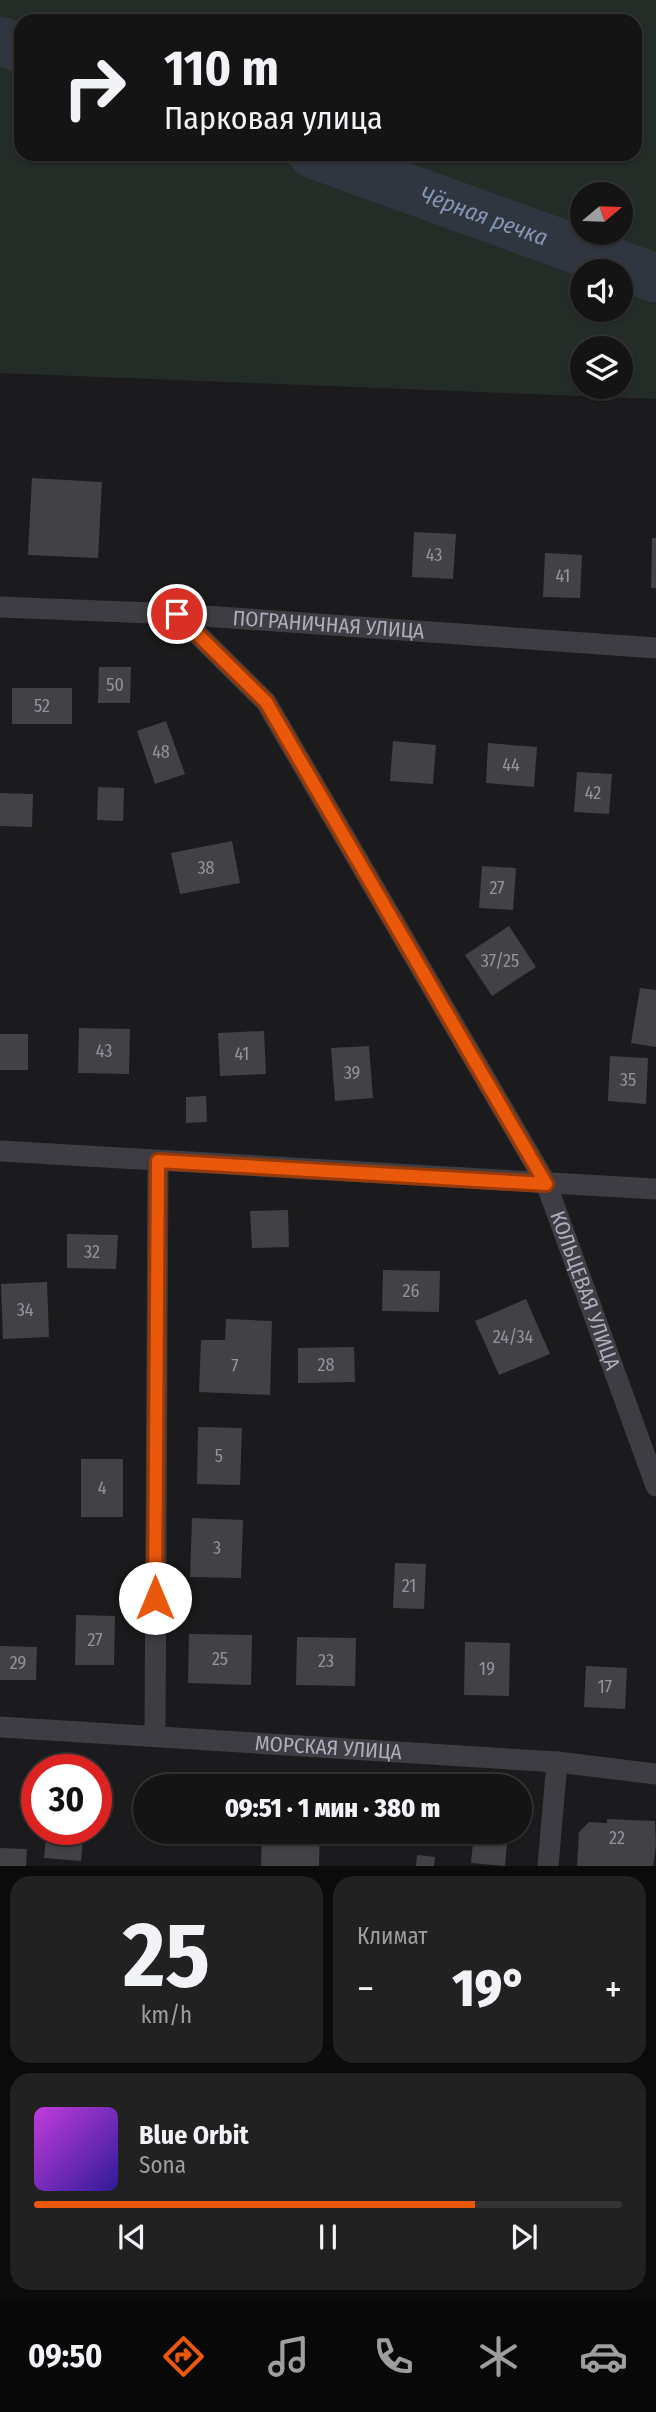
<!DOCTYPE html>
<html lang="ru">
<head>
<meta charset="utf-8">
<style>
  :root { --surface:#141415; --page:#212122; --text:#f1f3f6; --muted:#9d9ea0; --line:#333334; --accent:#ea580c }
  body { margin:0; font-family:"Fira Sans Condensed",sans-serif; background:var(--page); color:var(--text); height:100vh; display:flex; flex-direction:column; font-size:26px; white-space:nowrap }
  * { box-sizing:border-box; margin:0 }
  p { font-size:23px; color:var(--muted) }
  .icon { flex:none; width:38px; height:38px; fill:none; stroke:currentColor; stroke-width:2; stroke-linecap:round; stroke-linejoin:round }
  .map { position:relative; height:1866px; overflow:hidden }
  .sheet { display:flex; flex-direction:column; gap:10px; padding:10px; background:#0b0b0c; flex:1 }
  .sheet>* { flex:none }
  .hud { position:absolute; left:14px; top:14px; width:628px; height:147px; border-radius:21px; box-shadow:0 2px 5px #0004,0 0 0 2px var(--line); background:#141415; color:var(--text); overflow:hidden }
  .needle { width:46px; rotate:71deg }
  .buttons { position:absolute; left:570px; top:182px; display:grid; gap:14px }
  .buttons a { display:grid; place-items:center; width:63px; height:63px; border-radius:50%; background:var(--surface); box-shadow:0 2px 5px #0004,0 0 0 2px var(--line); font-size:35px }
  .speed { position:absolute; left:21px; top:1754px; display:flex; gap:14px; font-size:35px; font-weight:700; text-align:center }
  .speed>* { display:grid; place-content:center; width:91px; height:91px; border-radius:50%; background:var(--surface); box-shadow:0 2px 5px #0004,0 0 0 2px var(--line); line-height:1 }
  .speed .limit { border:10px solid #d22; background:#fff; color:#111 }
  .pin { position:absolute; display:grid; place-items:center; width:60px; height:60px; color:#fff; margin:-30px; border:4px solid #fff; border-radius:50%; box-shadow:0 2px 7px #0007 }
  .me { position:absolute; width:77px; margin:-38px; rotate:0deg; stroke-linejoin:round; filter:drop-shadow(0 0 5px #0008) }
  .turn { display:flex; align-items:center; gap:24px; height:147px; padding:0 35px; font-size:32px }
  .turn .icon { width:91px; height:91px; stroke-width:2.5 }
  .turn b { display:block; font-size:49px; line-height:60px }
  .big { font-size:52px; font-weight:800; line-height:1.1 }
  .sheet .card { flex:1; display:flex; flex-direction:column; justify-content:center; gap:10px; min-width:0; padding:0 24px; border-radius:21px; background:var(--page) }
  .sheet .dial { align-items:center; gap:0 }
  .dial b { font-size:91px; line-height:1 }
  .song { display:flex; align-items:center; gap:21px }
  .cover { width:84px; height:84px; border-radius:10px; background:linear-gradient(135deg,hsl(290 70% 55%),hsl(250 70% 35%)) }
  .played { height:7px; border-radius:4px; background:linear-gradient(90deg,var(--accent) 75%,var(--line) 75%) }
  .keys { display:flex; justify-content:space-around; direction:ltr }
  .heat { display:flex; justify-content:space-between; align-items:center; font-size:38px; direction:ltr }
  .sheet .tiles { flex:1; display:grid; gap:10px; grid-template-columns:1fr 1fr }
  .card:last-child { grid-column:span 2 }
  .trip { position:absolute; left:133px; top:1774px; width:399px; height:70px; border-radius:35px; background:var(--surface); box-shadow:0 2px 5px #0004,0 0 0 2px var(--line); font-weight:800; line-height:70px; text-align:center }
  .tabs { display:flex; height:112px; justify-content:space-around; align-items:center; background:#080808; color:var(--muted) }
  .tabs .icon { width:49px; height:49px }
  .tabs .on { color:var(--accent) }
  .tabs b { font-size:32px; color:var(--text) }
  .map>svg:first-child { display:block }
  .green { fill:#242c27; fill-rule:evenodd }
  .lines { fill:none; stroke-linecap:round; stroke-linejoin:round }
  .river { stroke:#303640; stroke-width:49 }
  .building { fill:#424246 }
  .street { stroke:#3d3d43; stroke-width:21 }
  .route-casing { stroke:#983908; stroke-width:18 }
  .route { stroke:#ea580c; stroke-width:12 }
  .labels { text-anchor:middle; stroke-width:7; stroke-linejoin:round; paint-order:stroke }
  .number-label { font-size:18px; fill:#92939e }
  .street-label { font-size:21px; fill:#adaebb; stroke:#151517 }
  .water-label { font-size:23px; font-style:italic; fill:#8695b4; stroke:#151517 }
</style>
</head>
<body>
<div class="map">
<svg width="656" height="1866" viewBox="0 0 656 1866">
  <rect width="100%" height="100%" fill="#1b1a1c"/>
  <path class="green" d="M0 0H656V399L0 373ZM21 21H635V154H21ZM583 194H621V233H583ZM583 271H621V310H583ZM583 348H621V387H583Z"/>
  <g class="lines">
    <g class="river">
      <path d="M0 41 21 48"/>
      <path id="s1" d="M313 154 656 278"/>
    </g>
  </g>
  <path class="building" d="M32 478 102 482 98 558 28 555Z
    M414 532 456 534 453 579 412 577Z
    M652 538H656V588H651Z
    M545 553 582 555 580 598 543 597Z
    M99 667H131L130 703H98Z
    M12 688H72V724H12Z
    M166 721 185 774 155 784 137 731Z
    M393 741 436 745 433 784 390 781Z
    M488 743 537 747 534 787 486 783Z
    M577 772 612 774 609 814 574 812Z
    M98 787 124 788 123 821 97 820Z
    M0 793 33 794 32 827 0 826Z
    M232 841 240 883 180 894 171 853Z
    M482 866 516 868 513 910 479 908Z
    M509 926 536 967 492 996 465 955Z
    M640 988 656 990V1047L631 1043Z
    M79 1028 130 1029 129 1074 78 1073Z
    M264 1031 266 1074 220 1076 218 1033Z
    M0 1034H28V1070H0Z
    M369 1046 373 1098 335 1101 331 1048Z
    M610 1056 648 1058 646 1104 608 1101Z
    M206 1096 207 1122 186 1123V1097Z
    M288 1210 289 1247 252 1248 250 1211Z
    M67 1234 118 1235 116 1269 67 1268Z
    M383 1270 440 1271 439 1312 382 1311Z
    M47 1282 49 1337 3 1339 1 1284Z
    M526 1299 550 1354 499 1375 475 1321Z
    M226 1319 272 1321 270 1395 199 1392 201 1340H225Z
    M354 1347 355 1382 298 1383V1348Z
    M198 1427 242 1428 240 1485 197 1484Z
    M81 1459H123V1517H81Z
    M192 1518 243 1520 241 1578 190 1577Z
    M395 1563 426 1564 424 1609 393 1608Z
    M76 1615 115 1616 114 1665H75Z
    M189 1634 252 1635 251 1685 188 1683Z
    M297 1637 356 1638 355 1686 296 1685Z
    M465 1642 510 1643 509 1696 464 1695Z
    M0 1646 37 1647 36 1680H0Z
    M586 1666 627 1668 625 1709 584 1707Z
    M607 1819 655 1821 656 1845 653 1866H577L579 1832 589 1822 607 1823Z
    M47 1829H84L81 1861 44 1858Z
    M192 1832H211L210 1840 192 1838Z
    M262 1832H320L319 1866H261Z
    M474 1832H508L505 1866 471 1863Z
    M0 1848 27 1849 26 1866H0Z
    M417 1855 435 1857 434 1866H416Z"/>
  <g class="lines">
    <g class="street">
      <path id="s2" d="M0 607 177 614 656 648"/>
      <path id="s3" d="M177 614 266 702 546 1183 656 1486"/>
      <path d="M0 1151 656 1189"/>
      <path id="s4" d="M0 1727 557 1762 656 1774"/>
      <path d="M155 1735 158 1161"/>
      <path d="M548 1866 557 1762"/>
    </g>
  </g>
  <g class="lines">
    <defs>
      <path id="route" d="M155 1598 158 1161 546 1184 266 702 177 614"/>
    </defs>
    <use href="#route" class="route-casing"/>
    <use href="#route" class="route"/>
  </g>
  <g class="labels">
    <g class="number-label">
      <text x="434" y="561">43</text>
      <text x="563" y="582">41</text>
      <text x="115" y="691">50</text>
      <text x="42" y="712">52</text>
      <text x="161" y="758">48</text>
      <text x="511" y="771">44</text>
      <text x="593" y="799">42</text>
      <text x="206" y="874">38</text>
      <text x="497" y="894">27</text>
      <text x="500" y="967">37/25</text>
      <text x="104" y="1057">43</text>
      <text x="242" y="1060">41</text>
      <text x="352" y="1079">39</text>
      <text x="628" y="1086">35</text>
      <text x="92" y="1258">32</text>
      <text x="411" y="1297">26</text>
      <text x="25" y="1316">34</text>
      <text x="513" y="1343">24/34</text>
      <text x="326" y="1371">28</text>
      <text x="235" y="1372">7</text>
      <text x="219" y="1462">5</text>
      <text x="102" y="1494">4</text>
      <text x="217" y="1554">3</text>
      <text x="409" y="1592">21</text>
      <text x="95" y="1646">27</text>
      <text x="220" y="1665">25</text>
      <text x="326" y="1667">23</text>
      <text x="18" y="1669">29</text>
      <text x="487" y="1675">19</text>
      <text x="605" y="1693">17</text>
      <text x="617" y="1844">22</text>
    </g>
    <g class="street-label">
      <text dy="7" stroke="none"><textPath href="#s2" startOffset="329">ПОГРАНИЧНАЯ УЛИЦА</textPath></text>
      <text dy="7" stroke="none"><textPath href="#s3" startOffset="796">КОЛЬЦЕВАЯ УЛИЦА</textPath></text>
      <text dy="7" stroke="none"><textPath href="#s4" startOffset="329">МОРСКАЯ УЛИЦА</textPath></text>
    </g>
    <g class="water-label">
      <text dy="8" stroke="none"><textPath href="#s1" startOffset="182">Чёрная речка</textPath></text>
    </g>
  </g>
</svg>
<div class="buttons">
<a><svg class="needle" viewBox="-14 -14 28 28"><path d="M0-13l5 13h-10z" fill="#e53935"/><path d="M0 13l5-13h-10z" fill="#9d9ea0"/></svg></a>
<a><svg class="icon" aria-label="sound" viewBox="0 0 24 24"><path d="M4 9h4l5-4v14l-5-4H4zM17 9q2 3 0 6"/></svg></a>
<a><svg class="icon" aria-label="layers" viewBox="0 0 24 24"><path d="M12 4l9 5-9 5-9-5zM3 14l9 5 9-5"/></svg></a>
</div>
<div class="speed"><div class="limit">30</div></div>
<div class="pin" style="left:177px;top:614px;background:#d93025"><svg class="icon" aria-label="arrive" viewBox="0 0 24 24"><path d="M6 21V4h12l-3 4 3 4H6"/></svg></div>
<svg class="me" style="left:155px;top:1598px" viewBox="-20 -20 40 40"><circle r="19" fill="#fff"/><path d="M0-13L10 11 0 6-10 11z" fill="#ea580c"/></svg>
<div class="trip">09:51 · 1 мин · 380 m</div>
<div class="hud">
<div class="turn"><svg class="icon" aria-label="right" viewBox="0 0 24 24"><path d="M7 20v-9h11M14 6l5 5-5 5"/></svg><div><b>110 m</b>Парковая улица</div></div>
</div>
</div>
<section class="sheet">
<div class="tiles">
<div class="card dial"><b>25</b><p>km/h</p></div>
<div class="card"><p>Климат</p>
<div class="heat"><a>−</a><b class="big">19°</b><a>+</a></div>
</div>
<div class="card">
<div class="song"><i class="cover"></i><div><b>Blue Orbit</b><p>Sona</p></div></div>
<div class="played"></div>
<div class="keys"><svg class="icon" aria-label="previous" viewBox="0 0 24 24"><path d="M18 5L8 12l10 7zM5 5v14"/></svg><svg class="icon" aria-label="pause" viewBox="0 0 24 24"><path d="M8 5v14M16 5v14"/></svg><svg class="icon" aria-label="next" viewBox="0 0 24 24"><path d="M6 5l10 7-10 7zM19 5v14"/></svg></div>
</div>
</div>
</section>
<nav class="tabs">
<b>09:50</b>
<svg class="icon on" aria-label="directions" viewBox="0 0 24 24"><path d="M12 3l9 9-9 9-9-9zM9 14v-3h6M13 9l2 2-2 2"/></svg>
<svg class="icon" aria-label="music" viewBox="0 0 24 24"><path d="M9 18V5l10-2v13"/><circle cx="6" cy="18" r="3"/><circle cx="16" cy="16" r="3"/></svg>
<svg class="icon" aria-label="phone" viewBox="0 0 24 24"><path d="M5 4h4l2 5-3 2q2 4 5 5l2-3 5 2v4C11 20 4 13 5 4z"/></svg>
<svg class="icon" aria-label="climate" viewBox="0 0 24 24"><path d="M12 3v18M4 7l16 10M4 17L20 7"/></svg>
<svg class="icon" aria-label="car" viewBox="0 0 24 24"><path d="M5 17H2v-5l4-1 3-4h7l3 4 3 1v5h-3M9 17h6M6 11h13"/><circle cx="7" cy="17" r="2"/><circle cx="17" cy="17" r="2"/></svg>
</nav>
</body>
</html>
